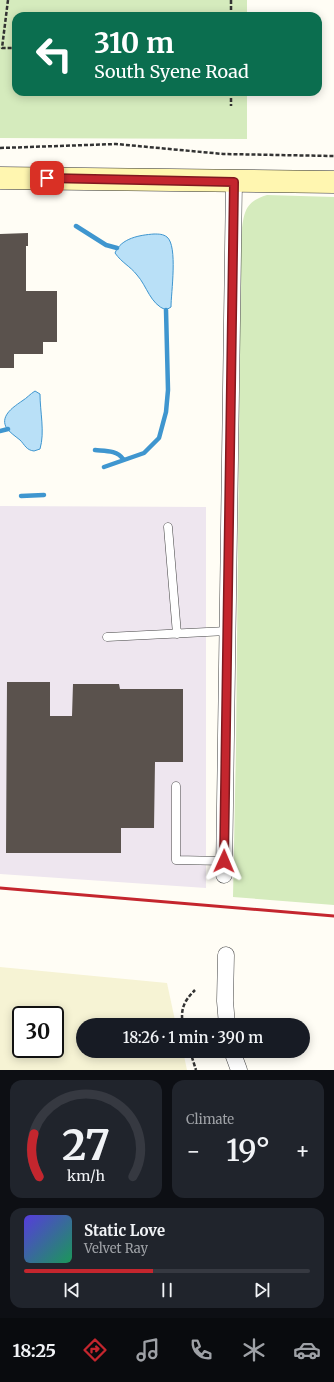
<!DOCTYPE html>
<html lang="en">
<head>
<meta charset="utf-8">
<style>
  :root { --surface:#171b24; --page:#20242c; --text:#f1f3f6; --muted:#9ea1a6; --line:#363941; --accent:#c4262e }
  body { margin:0; font-family:Merriweather,serif; background:var(--page); color:var(--text); height:100vh; display:flex; flex-direction:column; font-size:15px; white-space:nowrap }
  * { box-sizing:border-box; margin:0 }
  p { font-size:13px; color:var(--muted) }
  .icon { flex:none; width:22px; height:22px; fill:none; stroke:currentColor; stroke-width:2; stroke-linecap:round; stroke-linejoin:round }
  .map { position:relative; height:1070px; overflow:hidden }
  .drawer { display:flex; flex-direction:column; gap:10px; padding:10px; background:#0d0f14; flex:1 }
  .drawer>* { flex:none }
  .guide { position:absolute; left:12px; top:12px; width:310px; height:84px; border-radius:12px; box-shadow:0 2px 10px #0003; background:#0b6e4f; color:#fff; overflow:hidden }
  .speed { position:absolute; left:12px; top:1006px; display:flex; gap:8px; font-size:20px; font-weight:700; text-align:center }
  .speed>* { display:grid; place-content:center; width:52px; height:52px; border-radius:50%; background:var(--surface); box-shadow:0 2px 10px #0003; line-height:1 }
  .speed .limit { border:2px solid #111; border-radius:6px; background:#fff; color:#111 }
  .pin { position:absolute; display:grid; place-items:center; width:34px; height:34px; color:#fff; margin:-17px; border-radius:8px; box-shadow:0 2px 6px #0006 }
  .me { position:absolute; width:44px; margin:-22px; rotate:1deg; stroke-linejoin:round; filter:drop-shadow(0 0 3px #0008) }
  .turn { display:flex; align-items:center; gap:14px; height:84px; padding:0 16px; font-size:18px }
  .turn .icon { width:52px; height:52px; stroke-width:2.5 }
  .turn b { display:block; font-size:28px; line-height:34px }
  .big { font-size:30px; font-weight:600; line-height:1.1 }
  .drawer .widget { flex:1; display:flex; flex-direction:column; justify-content:center; gap:6px; min-width:0; padding:0 14px; border-radius:12px; background:var(--page) }
  .drawer .dial { align-items:center; gap:0 }
  .dial svg { height:104px; overflow:visible; fill:none; stroke:var(--line); stroke-width:7; stroke-linecap:round; text-anchor:middle }
  .dial text { fill:var(--text); stroke:none }
  .song { display:flex; align-items:center; gap:12px }
  .cover { width:48px; height:48px; border-radius:6px; background:linear-gradient(135deg,hsl(250 70% 55%),hsl(150 70% 35%)) }
  .played { height:4px; border-radius:2px; background:linear-gradient(90deg,var(--accent) 45%,var(--line) 45%) }
  .keys { display:flex; justify-content:space-around; direction:ltr }
  .heat { display:flex; justify-content:space-between; align-items:center; font-size:22px; direction:ltr }
  .drawer .tiles { flex:1; display:grid; gap:10px; grid-template-columns:1fr 1fr }
  .widget:last-child { grid-column:span 2 }
  .trip { position:absolute; left:76px; top:1018px; width:234px; height:40px; border-radius:20px; background:var(--surface); box-shadow:0 2px 10px #0003; font-weight:600; line-height:40px; text-align:center }
  .tab-bar { display:flex; height:64px; justify-content:space-around; align-items:center; background:#090b0e; color:var(--muted) }
  .tab-bar .icon { width:28px; height:28px }
  .tab-bar .selected { color:var(--accent) }
  .tab-bar b { font-size:18px; color:var(--text) }
  .map>svg:first-child { display:block }
  .industrial { fill:#eee6ef }
  .farmland { fill:#f6f3d4; fill-rule:evenodd }
  .green { fill:#d5ebbd }
  .water { fill:#b9e0f7; stroke:#3f96cf }
  .lines { fill:none; stroke-linecap:round; stroke-linejoin:round }
  .stream { stroke:#3f96cf; stroke-width:4.5 }
  .building { fill:#5a524d }
  .lane-casing { stroke:#444; stroke-width:9 }
  .street-casing { stroke:#444; stroke-width:17 }
  .secondary-casing { stroke:#333; stroke-width:23 }
  .path { stroke:#333; stroke-width:2.5; stroke-dasharray:4 2; stroke-linecap:butt }
  .lane { stroke:#fff; stroke-width:8 }
  .street { stroke:#fff; stroke-width:16 }
  .secondary { stroke:#fff6b0; stroke-width:22 }
  .rail { stroke:#c4262e; stroke-width:3 }
  .route-casing { stroke:#7f191e; stroke-width:10 }
  .route { stroke:#c4262e; stroke-width:7 }
</style>
</head>
<body>
<div class="map">
<svg width="334" height="1070" viewBox="0 0 334 1070">
  <rect width="100%" height="100%" fill="#fffdf5"/>
  <path class="industrial" d="M0 506 206 507V888L0 874Z"/>
  <path class="farmland" d="M0 967 167 983 176 1025H83V1051H183L187 1070H0ZM21 1015H55V1049H21Z"/>
  <path class="green" d="M0 0H247V16H16V92H247V139L0 138Z
    M267 195 334 197V905L233 897 236 745 241 236C244 215 243 202 267 195Z"/>
  <path class="water" d="M154 234C159 234 163 234 167 237 178 246 171 293 171 307L166 310C150 304 147 286 137 275 130 266 122 263 115 253 121 238 140 235 154 234Z
    M35 391 40 394C40 412 45 432 40 449L34 451C26 450 25 445 20 440 15 436 9 432 6 427 0 415 15 406 22 401 27 398 30 394 35 391Z"/>
  <g class="lines">
    <path class="stream" d="M76 226 106 245 117 248
      M0 431 8 429
      M95 450C105 451 117 450 123 459
      M104 467 144 453 159 438 166 412 168 390 166 310
      M21 496 44 495"/>
  </g>
  <path class="building" d="M28 233V246H26V291H57V342H43V354H14V368H0V234Z
    M7 682H50V716H72L73 684H119L120 689H183V762H155L154 828H121V853H6Z"/>
  <g class="lines">
    <defs>
      <path id="lane" d="M168 527 177 634
        M107 637 227 631
        M176 786V860L224 861"/>
      <path id="street" d="M224 875 234 182
        M226 955 225 1001 227 1025
        M232 1051 239 1070"/>
      <path id="secondary" d="M0 178 334 182"/>
    </defs>
    <use href="#lane" class="lane-casing"/>
    <use href="#street" class="street-casing"/>
    <use href="#secondary" class="secondary-casing"/>
    <path class="path" d="M8 0 2 48H16
      M231 0V16
      M231 92V106
      M0 148 116 144 223 154 334 156
      M183 1025C180 1009 184 1001 195 990
      M190 1051 196 1070"/>
    <use href="#lane" class="lane"/>
    <use href="#street" class="street"/>
    <use href="#secondary" class="secondary"/>
    <path class="rail" d="M0 888 334 916"/>
  </g>
  <g class="lines">
    <defs>
      <path id="route" d="M47 178 234 182 224 861"/>
    </defs>
    <use href="#route" class="route-casing"/>
    <use href="#route" class="route"/>
  </g>
</svg>
<div class="speed"><div class="limit">30</div></div>
<div class="pin" style="left:47px;top:178px;background:#d93025"><svg class="icon" aria-label="arrive" viewBox="0 0 24 24"><path d="M6 21V4h12l-3 4 3 4H6"/></svg></div>
<svg class="me" style="left:224px;top:861px" viewBox="-20 -20 40 40"><path d="M0-17L14 15 0 8-14 15z" fill="#c4262e" stroke="#fff" stroke-width="4"/></svg>
<div class="trip">18:26 · 1 min · 390 m</div>
<div class="guide">
<div class="turn"><svg class="icon" aria-label="left" viewBox="0 0 24 24"><path d="M17 20v-9H6M10 6l-5 5 5 5"/></svg><div><b>310 m</b>South Syene Road</div></div>
</div>
</div>
<section class="drawer">
<div class="tiles">
<div class="widget dial"><svg viewBox="0 0 100 80">
<path d="M14 69A42 42 0 1 1 86 69"/>
<path d="M14 69A42 42 0 0 1 10 36" stroke="#c4262e"/>
<text x="50" y="56" font-size="32" font-weight="700">27</text>
<text x="50" y="72" font-size="11">km/h</text>
</svg></div>
<div class="widget"><p>Climate</p>
<div class="heat"><a>−</a><b class="big">19°</b><a>+</a></div>
</div>
<div class="widget">
<div class="song"><i class="cover"></i><div><b>Static Love</b><p>Velvet Ray</p></div></div>
<div class="played"></div>
<div class="keys"><svg class="icon" aria-label="previous" viewBox="0 0 24 24"><path d="M18 5L8 12l10 7zM5 5v14"/></svg><svg class="icon" aria-label="pause" viewBox="0 0 24 24"><path d="M8 5v14M16 5v14"/></svg><svg class="icon" aria-label="next" viewBox="0 0 24 24"><path d="M6 5l10 7-10 7zM19 5v14"/></svg></div>
</div>
</div>
</section>
<nav class="tab-bar">
<b>18:25</b>
<svg class="icon selected" aria-label="directions" viewBox="0 0 24 24"><path d="M12 3l9 9-9 9-9-9zM9 14v-3h6M13 9l2 2-2 2"/></svg>
<svg class="icon" aria-label="music" viewBox="0 0 24 24"><path d="M9 18V5l10-2v13"/><circle cx="6" cy="18" r="3"/><circle cx="16" cy="16" r="3"/></svg>
<svg class="icon" aria-label="phone" viewBox="0 0 24 24"><path d="M5 4h4l2 5-3 2q2 4 5 5l2-3 5 2v4C11 20 4 13 5 4z"/></svg>
<svg class="icon" aria-label="climate" viewBox="0 0 24 24"><path d="M12 3v18M4 7l16 10M4 17L20 7"/></svg>
<svg class="icon" aria-label="car" viewBox="0 0 24 24"><path d="M5 17H2v-5l4-1 3-4h7l3 4 3 1v5h-3M9 17h6M6 11h13"/><circle cx="7" cy="17" r="2"/><circle cx="17" cy="17" r="2"/></svg>
</nav>
</body>
</html>
